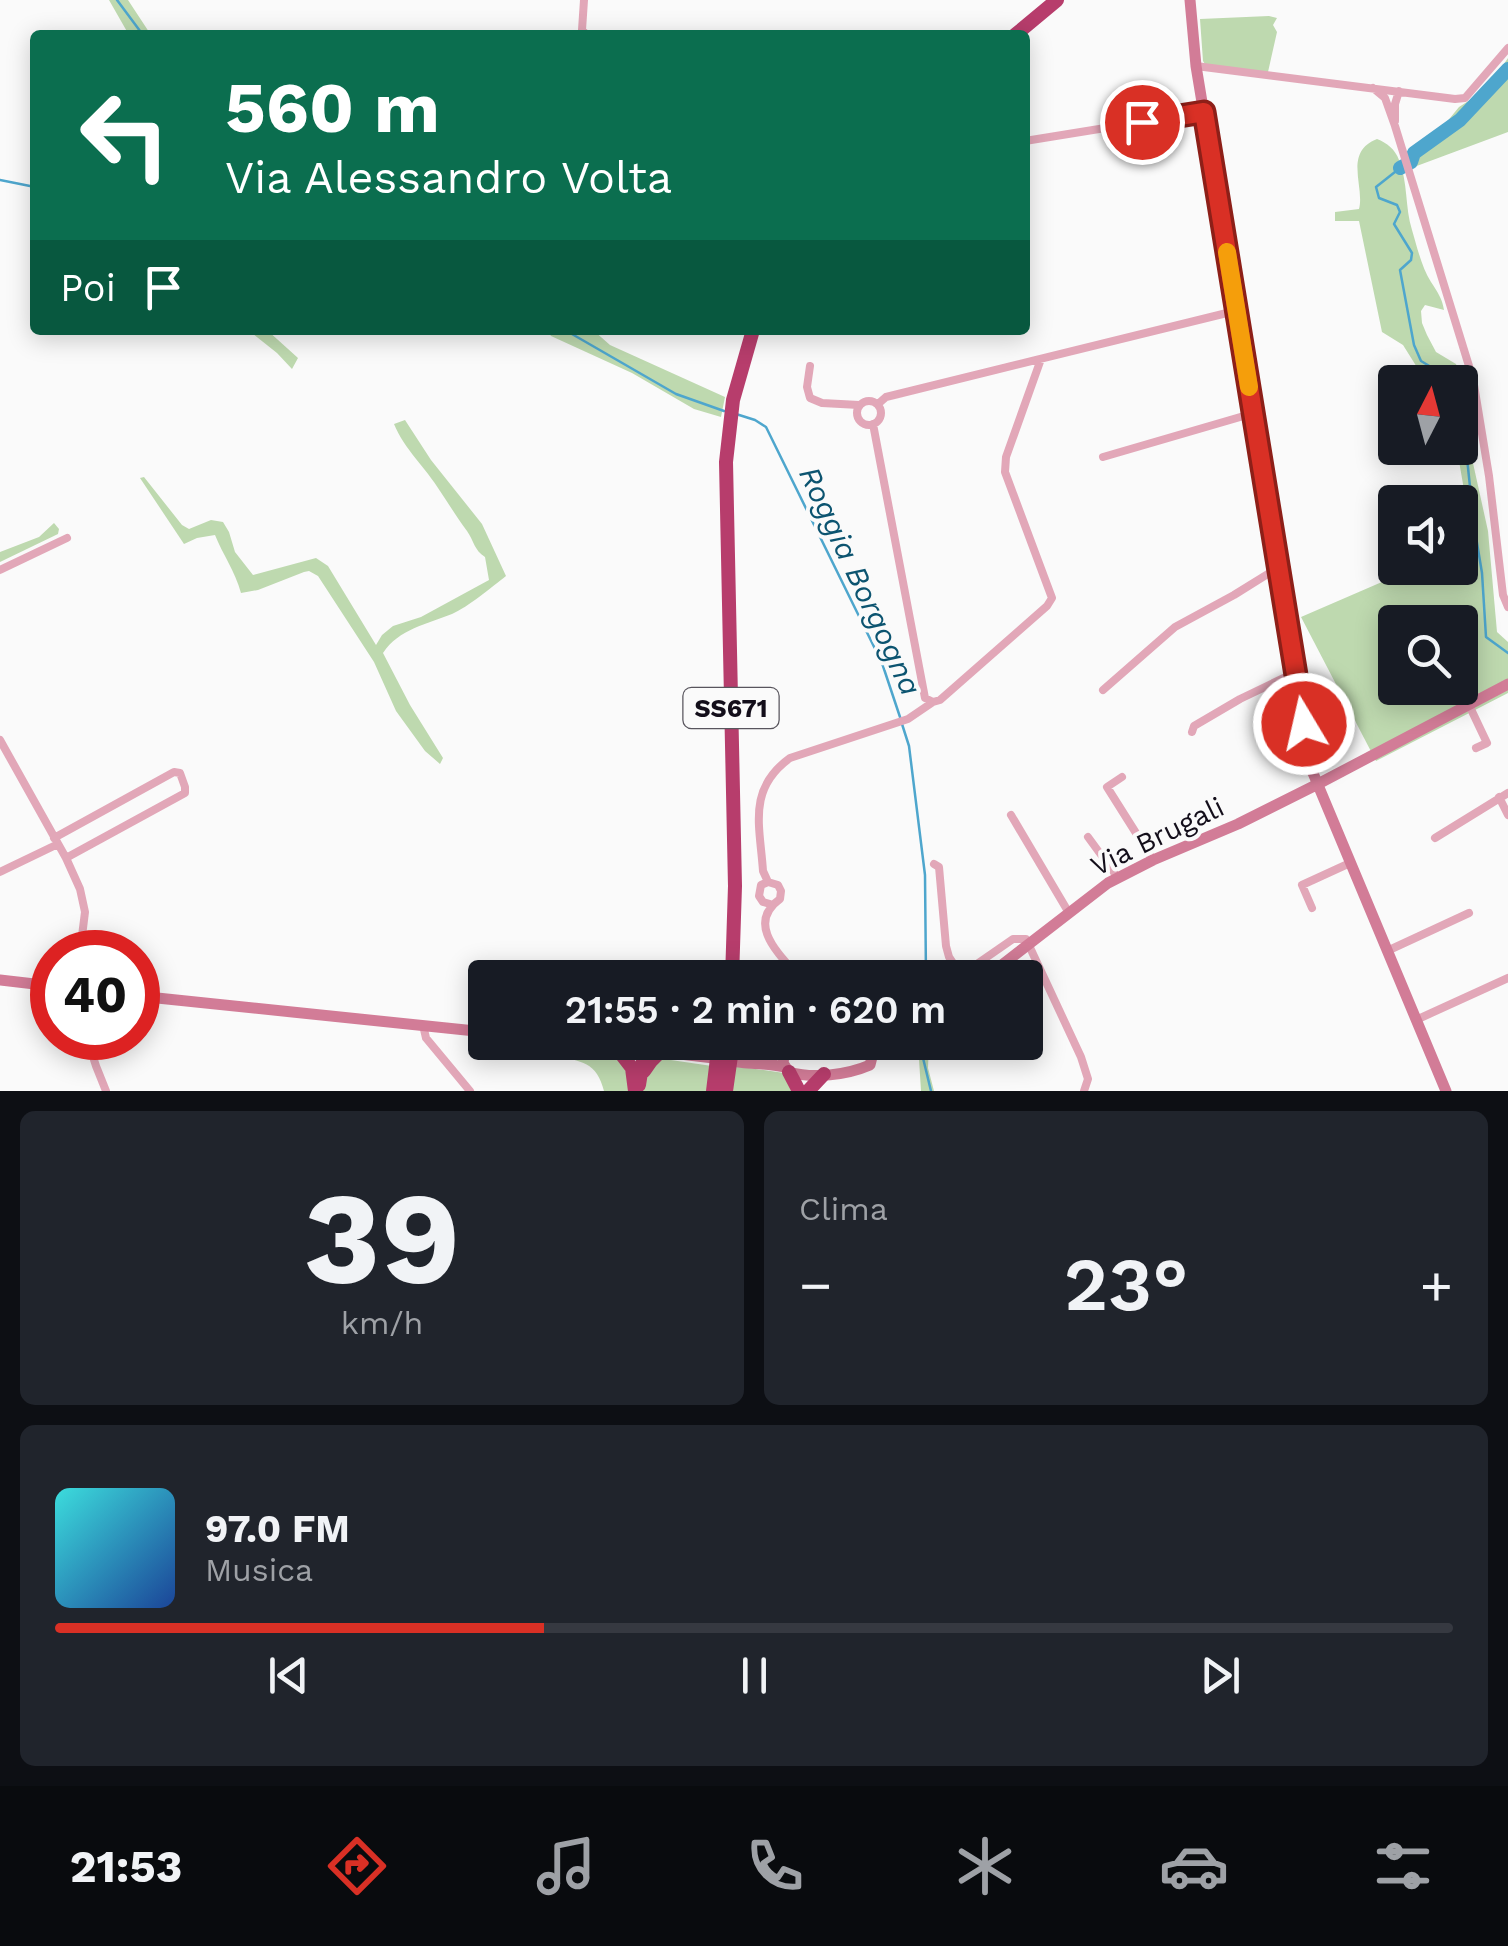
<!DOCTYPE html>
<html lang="it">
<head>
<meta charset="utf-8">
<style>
  :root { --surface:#171b24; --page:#20242c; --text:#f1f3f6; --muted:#9ea1a6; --line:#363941; --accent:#d93025 }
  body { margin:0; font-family:"Work Sans",sans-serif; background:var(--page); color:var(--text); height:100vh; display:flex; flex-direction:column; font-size:38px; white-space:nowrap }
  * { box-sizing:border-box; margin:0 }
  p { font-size:32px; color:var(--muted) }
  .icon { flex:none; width:55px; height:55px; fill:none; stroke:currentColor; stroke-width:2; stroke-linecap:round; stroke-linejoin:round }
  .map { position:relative; height:1091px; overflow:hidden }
  .details { display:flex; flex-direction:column; gap:20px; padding:20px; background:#0d0f14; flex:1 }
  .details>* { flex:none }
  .guide { position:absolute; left:30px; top:30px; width:1000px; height:305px; border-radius:10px; box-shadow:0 5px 25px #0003; background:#0b6e4f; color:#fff; overflow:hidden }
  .needle { width:65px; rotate:6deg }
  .controls { position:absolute; left:1378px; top:365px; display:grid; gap:20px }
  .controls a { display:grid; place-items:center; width:100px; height:100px; border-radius:10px; background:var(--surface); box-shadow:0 5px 25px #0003; font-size:50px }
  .speed { position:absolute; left:30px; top:930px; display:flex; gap:20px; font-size:50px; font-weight:700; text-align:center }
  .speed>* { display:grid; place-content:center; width:130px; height:130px; border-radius:50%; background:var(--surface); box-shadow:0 5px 25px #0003; line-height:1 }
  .speed .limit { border:15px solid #d22; background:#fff; color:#111 }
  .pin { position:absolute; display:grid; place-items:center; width:85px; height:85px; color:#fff; margin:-42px; border:5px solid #fff; border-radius:50%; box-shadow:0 2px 10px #0007 }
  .me { position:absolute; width:110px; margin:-55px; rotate:351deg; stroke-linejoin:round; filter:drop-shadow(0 0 8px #0008) }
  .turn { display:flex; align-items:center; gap:35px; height:210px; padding:0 30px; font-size:45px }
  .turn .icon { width:130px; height:130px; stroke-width:2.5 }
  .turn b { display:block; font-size:70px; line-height:85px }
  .then { display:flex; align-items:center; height:95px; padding:0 30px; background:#0003; gap:20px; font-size:38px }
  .big { font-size:75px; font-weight:600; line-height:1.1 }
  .details .card { flex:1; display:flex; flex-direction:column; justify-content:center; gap:15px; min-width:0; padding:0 35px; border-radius:15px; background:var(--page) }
  .details .dial { align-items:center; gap:0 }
  .dial b { font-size:130px; line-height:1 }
  .song { display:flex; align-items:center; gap:30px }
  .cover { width:120px; height:120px; border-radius:15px; background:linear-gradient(135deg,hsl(180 70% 55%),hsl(220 70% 35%)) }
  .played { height:10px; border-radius:5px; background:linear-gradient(90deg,var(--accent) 35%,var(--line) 35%) }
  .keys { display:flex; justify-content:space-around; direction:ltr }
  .heat { display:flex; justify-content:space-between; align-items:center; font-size:55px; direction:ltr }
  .details .tiles { flex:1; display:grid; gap:20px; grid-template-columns:1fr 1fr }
  .card:last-child { grid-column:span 2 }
  .trip { position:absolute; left:468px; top:960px; width:575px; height:100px; border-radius:10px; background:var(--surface); box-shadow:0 5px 25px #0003; font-weight:600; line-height:100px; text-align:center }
  .menu { display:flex; height:160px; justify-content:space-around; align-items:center; background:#090b0e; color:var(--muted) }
  .menu .icon { width:70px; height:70px }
  .menu .current { color:var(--accent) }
  .menu b { font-size:45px; color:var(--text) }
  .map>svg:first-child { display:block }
  .green { fill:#bed9af; fill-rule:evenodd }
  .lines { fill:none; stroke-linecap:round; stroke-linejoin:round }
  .stream { stroke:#4ea6cd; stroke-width:2.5 }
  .river { stroke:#4ea6cd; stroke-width:14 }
  .street { stroke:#e2a7b8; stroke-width:8 }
  .secondary { stroke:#d27c97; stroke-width:11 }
  .highway { stroke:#b73d6c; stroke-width:14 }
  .route-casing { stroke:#8d1f18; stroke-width:25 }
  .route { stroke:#d93025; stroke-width:18 }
  .slow { stroke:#f59e0b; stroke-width:18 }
  .labels { text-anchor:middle; stroke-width:8; stroke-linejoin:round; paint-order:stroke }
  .shield { fill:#fafafa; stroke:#58555d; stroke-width:2.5 }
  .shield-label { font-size:25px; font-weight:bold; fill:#130e1a }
  .street-label { font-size:28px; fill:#130e1a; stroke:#fafafa }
  .water-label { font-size:30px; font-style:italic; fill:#0c5470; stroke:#fafafa }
</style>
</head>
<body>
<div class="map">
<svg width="1508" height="1091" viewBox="0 0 1508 1091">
  <rect width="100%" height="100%" fill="#fafafa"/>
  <path class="green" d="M109 0H128L151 35H129Z
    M1269 16 1277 18 1273 25 1277 32 1268 72 1205 64 1203 61 1200 19Z
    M1508 58V132L1414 167 1408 153 1429 134 1441 129 1459 107 1487 89Z
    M1377 139C1387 143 1395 149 1399 160 1408 182 1405 208 1412 230 1417 247 1422 268 1431 282 1438 293 1442 298 1444 310L1425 305 1421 311 1422 323 1427 335 1436 352 1456 364 1470 406 1469 445 1488 531 1497 632 1508 642V693L1376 761 1301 617 1405 572 1403 568H1460V511L1467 507 1459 461 1454 448H1460V382L1425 380 1403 345 1382 332 1359 221H1335V212L1359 209C1365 187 1343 152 1377 139ZM1395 622H1460V688H1395Z
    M248 330H267L298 358 292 369 277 353Z
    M547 330H593L610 345 725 397 721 417 694 409 632 373 551 336Z
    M405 420 431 460 482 524 506 576C492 587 468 607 452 614 427 624 399 629 383 653L410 705 443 758 440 764 425 751 396 711 374 662 318 576 309 571 304 572 258 590 241 593C235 571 223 555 215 535L197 538 184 544 140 478 144 477 182 525 189 529 211 520 223 522 229 532 235 552 253 575 316 558 328 566 376 645 382 635 393 626 421 617 489 580 485 557C474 550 474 541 467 531 457 518 449 504 440 491 426 468 404 449 394 424Z
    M54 523 59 529 58 534 0 562V552L39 537Z
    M918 1043H929L928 1068 934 1091H921Z
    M583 1051C622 1056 622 1053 631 1091H604C597 1062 581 1061 555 1056V1054L570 1056Z
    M664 1059 712 1066 709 1091H642L644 1078 654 1062Z
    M735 1066 784 1073 796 1091H732Z"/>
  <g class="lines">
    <path class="stream" d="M117 0 143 35
      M1400 168 1376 187 1379 198 1397 205 1400 212 1394 224 1412 253 1411 260 1400 270 1414 345 1421 361 1456 382
      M0 180 35 187
      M565 330 676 394 724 411
      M1460 391 1474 525 1482 573 1486 637 1508 653
      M736 414 755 420 766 427 882 663 900 717
      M902 724 909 746 925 875 926 978
      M925 1042 923 1058 931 1091"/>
    <path class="river" d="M1400 168 1411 162 1414 153 1460 120 1508 69"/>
    <path class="street" d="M584 0 582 30 587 35
      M1196 66 1455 99 1465 98 1508 48
      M1373 88 1385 98 1395 126 1473 379 1489 476 1503 595 1508 607
      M1395 121V104L1399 91
      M1025 141 1204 112
      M810 366 807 387 810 398 822 403 859 405
      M857 413a12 12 0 1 1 24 0a12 12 0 1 1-24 0Z
      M878 404 886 397 1235 311
      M873 424 925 698 933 702 940 700 1047 606 1052 598 1005 472 1006 457 1041 359
      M1103 457 1254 413
      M0 570 67 538
      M1103 690 1175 627 1234 595 1279 567
      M1469 705 1487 743 1476 748
      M1192 732 1194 726 1240 699 1296 672
      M0 740 66 858 80 889 85 912 80 952
      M1122 777 1107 787 1153 860
      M1499 797 1508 815
      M1011 815 1069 913
      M1088 837 1118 878
      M54 838 174 772 180 773 185 787V793L66 858
      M1435 838 1508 793
      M934 864 939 867 946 946 949 957 963 978
      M0 872 58 844
      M768 882 761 885 759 896 763 902 770 904
      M1312 908 1302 885 1350 863
      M1387 951 1469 913
      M961 975 1013 939H1026L1081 1057 1088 1079 1084 1091
      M800 978C780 955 745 924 780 899L781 891 778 885 768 882 763 871C760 826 747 789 790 758L908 719 933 702
      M1416 1020 1508 978
      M423 1025 426 1038 470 1091
      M87 1038 96 1066 106 1091"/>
    <path class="secondary" d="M1190 0 1196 66 1313 773 1446 1091
      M985 978 1108 883 1153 860 1238 824 1316 785 1508 684
      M0 980 52 986
      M138 996 485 1032
      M579 1042 722 1059C742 1065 763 1062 784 1067
      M868 1050 872 1057 870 1065C847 1075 813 1079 789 1072L783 1063 784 1056 791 1053 851 1047 880 1050 894 1046"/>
    <path class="highway" d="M1015 35 1057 0
      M732 978 735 886 726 462 733 400 753 330
      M615 1046 632 1068 635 1091
      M644 1071 651 1061 661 1051
      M789 1072 799 1091
      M639 1085 643 1060 641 1049
      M713 1091 719 1042
      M726 1091 733 1042
      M808 1091 824 1074"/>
  </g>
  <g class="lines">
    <defs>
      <path id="route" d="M1142 122 1204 112 1304 724"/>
    </defs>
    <use href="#route" class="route-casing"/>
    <use href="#route" class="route"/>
    <path class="slow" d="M1227 252 1249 387"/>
  </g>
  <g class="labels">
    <rect class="shield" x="683.5" y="688" width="95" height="40" rx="8"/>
    <g class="shield-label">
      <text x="731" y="717">SS671</text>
    </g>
    <g class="street-label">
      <text transform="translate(1157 836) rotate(-26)" y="10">Via Brugali</text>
    </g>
    <g class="water-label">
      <text transform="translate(860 581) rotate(65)" y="10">Roggia Borgogna</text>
    </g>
  </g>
</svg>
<div class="controls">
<a><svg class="needle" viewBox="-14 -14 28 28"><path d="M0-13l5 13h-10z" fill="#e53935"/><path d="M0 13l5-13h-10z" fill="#9ea1a6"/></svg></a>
<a><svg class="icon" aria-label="sound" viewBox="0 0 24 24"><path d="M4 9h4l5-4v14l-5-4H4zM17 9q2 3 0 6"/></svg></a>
<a><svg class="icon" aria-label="search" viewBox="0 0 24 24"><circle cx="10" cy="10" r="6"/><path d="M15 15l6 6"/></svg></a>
</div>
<div class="speed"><div class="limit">40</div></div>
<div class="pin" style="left:1142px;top:122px;background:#d93025"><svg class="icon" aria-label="arrive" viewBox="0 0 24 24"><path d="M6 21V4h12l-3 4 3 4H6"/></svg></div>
<svg class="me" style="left:1304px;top:724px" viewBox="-20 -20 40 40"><circle r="17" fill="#d93025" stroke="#fff" stroke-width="3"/><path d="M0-11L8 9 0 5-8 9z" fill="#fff"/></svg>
<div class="trip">21:55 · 2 min · 620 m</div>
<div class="guide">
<div class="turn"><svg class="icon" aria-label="left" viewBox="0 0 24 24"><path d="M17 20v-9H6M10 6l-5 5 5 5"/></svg><div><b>560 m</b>Via Alessandro Volta</div></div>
<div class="then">Poi<svg class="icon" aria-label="arrive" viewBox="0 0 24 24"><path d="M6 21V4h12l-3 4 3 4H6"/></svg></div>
</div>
</div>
<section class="details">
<div class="tiles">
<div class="card dial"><b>39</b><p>km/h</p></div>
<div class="card"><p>Clima</p>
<div class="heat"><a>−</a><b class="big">23°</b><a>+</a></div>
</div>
<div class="card">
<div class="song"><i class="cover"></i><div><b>97.0 FM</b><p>Musica</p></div></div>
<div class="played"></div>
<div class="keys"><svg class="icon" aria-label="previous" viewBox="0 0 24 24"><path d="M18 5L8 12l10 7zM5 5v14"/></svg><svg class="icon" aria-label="pause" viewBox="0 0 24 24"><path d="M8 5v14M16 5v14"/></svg><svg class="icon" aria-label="next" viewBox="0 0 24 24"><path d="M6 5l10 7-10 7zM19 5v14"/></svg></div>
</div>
</div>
</section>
<nav class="menu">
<b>21:53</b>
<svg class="icon current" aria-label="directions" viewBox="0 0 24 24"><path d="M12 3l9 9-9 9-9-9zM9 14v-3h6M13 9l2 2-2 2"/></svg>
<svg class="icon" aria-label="music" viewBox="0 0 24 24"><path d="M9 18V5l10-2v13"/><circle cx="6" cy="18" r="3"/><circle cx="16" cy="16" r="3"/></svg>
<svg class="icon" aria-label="phone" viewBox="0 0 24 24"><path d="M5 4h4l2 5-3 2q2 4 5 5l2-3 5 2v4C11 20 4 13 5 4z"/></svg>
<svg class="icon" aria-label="climate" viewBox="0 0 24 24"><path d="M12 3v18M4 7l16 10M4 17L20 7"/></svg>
<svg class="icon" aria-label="car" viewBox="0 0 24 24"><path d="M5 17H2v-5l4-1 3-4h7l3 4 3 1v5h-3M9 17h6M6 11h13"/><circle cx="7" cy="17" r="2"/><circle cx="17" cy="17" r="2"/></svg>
<svg class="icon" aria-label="filters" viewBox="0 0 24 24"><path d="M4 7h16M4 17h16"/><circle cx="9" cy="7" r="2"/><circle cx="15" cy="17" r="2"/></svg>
</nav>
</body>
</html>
